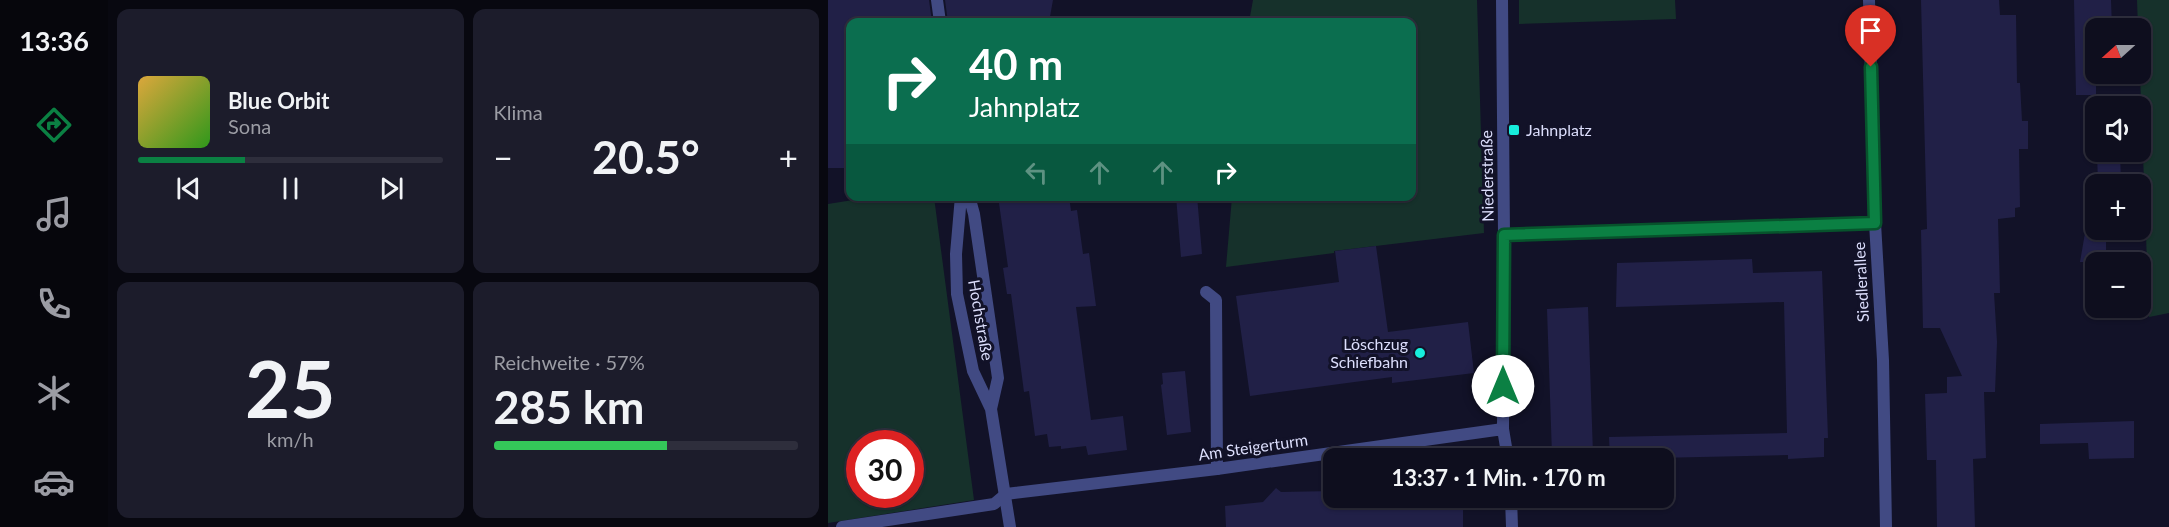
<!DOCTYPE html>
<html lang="de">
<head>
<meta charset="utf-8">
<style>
  :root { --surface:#0e0e1e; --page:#1c1c2b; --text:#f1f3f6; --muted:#9b9ca4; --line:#2e2e3c; --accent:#0b8043 }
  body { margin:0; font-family:Lato,sans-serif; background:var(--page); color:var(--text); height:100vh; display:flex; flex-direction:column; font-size:22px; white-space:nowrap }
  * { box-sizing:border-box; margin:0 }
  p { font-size:20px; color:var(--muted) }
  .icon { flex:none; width:33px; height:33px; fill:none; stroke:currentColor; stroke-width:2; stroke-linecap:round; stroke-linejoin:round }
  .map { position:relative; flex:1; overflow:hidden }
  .side { display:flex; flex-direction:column; gap:9px; padding:9px; background:#080810; width:720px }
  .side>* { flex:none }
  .hud { position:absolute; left:18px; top:18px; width:570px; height:183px; border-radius:12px; box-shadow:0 2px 4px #0004,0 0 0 2px var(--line); background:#0b6e4f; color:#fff; overflow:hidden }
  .needle { width:39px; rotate:249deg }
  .fabs { position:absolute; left:1257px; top:18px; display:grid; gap:12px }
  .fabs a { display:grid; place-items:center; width:66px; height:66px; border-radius:12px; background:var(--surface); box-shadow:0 2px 4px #0004,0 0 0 2px var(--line); font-size:30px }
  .speed { position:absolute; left:18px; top:430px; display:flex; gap:12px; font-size:30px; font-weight:700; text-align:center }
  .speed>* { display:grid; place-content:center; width:78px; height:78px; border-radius:50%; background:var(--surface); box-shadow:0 2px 4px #0004,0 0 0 2px var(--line); line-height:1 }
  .speed .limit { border:9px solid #d22; background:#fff; color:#111 }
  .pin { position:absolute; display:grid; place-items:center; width:51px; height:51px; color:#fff; margin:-62px -26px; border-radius:50% 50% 50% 0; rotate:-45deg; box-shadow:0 0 6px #0007 }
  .pin .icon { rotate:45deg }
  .me { position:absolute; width:66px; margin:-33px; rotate:0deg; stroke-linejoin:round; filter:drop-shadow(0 0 4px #0008) }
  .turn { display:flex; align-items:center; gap:21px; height:126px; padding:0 24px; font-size:27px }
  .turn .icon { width:78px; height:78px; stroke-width:2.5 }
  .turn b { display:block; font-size:42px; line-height:51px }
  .lanes { display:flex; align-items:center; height:57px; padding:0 24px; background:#0003; justify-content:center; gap:30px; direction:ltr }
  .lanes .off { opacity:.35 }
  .big { font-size:45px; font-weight:700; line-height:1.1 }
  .side .card { flex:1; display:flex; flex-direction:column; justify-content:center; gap:9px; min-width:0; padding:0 21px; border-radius:12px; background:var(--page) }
  .side .dial { align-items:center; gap:0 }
  .dial b { font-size:78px; line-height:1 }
  .song { display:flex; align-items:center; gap:18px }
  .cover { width:72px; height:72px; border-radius:9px; background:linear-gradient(135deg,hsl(40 70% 55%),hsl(110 70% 35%)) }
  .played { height:6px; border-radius:3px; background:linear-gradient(90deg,var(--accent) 35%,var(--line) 35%) }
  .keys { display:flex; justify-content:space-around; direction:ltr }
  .heat { display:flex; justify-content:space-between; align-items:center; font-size:33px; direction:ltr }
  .charge { height:9px; border-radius:4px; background:linear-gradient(90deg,#34c759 57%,var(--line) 0) }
  .side .tiles { flex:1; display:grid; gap:9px; grid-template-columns:repeat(2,1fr) }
  .trip { position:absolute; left:495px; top:448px; width:351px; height:60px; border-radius:12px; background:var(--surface); box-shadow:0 2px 4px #0004,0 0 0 2px var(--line); font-weight:700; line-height:60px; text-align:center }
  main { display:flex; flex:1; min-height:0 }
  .tabs { display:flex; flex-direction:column; width:108px; justify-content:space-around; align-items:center; background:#06060c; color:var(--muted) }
  .tabs .icon { width:42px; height:42px }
  .tabs .on { color:var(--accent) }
  .tabs b { font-size:27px; color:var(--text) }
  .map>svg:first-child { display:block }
  .green { fill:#16312b; fill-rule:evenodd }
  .building { fill:#212047 }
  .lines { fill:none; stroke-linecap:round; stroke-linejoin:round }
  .service { stroke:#414a83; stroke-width:12 }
  .minor { stroke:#414a83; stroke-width:12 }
  .tertiary { stroke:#414a83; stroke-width:12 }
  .route-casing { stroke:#07532c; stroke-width:15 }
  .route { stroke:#0b8043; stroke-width:10 }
  .poi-dot { fill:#17eddc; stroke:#121228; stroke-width:2 }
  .labels { text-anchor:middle; stroke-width:6; stroke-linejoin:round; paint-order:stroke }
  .poi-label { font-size:16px; fill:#dcdefc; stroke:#121228; text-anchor:start }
  .street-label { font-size:16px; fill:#dcdefc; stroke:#121228 }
</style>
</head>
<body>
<main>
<nav class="tabs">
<b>13:36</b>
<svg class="icon on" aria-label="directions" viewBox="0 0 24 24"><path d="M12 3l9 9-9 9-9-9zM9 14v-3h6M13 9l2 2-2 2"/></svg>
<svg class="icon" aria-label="music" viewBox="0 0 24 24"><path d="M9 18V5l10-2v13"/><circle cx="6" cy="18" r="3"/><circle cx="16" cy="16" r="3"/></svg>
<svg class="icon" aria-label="phone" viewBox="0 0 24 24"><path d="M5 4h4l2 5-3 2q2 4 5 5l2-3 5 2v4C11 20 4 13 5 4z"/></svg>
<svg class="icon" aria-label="climate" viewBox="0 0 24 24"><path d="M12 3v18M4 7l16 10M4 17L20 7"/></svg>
<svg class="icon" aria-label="car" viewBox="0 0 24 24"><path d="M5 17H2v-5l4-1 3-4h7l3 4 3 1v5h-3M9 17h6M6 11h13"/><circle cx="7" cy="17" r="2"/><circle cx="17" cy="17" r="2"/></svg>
</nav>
<section class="side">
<div class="tiles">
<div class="card">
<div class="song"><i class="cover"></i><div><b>Blue Orbit</b><p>Sona</p></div></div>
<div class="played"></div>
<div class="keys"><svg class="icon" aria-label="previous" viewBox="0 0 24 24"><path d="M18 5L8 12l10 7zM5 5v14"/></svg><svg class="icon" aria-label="pause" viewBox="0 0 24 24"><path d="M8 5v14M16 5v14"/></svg><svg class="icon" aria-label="next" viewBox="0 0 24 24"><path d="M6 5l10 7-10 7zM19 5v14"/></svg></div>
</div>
<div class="card"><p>Klima</p>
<div class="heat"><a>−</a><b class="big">20.5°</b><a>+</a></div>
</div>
<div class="card dial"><b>25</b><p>km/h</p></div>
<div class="card"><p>Reichweite · 57%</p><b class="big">285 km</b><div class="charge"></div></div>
</div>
</section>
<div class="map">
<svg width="1341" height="527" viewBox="0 0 1341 527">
  <rect width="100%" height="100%" fill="#121228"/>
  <path class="green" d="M425 0H649L656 233 506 251V253L398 267 404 197 584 196V22H421Z
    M691 0H847L848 19 691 24Z
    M1309 0H1341V313L1321 317 1312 74V28H1310Z
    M50 196 106 197 146 500 0 523V204ZM32 444H82V495H32Z"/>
  <path class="building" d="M0 0H101L104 22H22V168H0Z
    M117 0H225L221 22H120Z
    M1093 0H1171L1172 15H1188L1189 83H1192L1194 121H1200V149H1191L1192 207 1187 208V217L1170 219 1172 293H1166L1169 342 1167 392H1156L1158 458 1145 459 1147 527H1109L1108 460H1099L1097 394 1119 393V377L1134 376 1112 328H1095L1093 230 1099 229Z
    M1246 0H1283L1284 28H1268V95H1248Z
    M1269 152H1292L1293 184H1270Z
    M170 196H241L243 211 249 210 255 254 261 253 268 306 248 307 263 420 295 416 299 450 260 455 258 446 233 449V446L221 447 219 434 207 436 201 391 196 392 183 294H179L175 268 180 267Z
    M348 196H369L374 254 353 257Z
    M1257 233H1278V262H1252Z
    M548 246 560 332 640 322 646 373 564 383V377L422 396 408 296 511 282 507 251Z
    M924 259 925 273 994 271 1000 438H996V457L960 459V455L782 459 781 437 959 433 956 302 788 307 789 263Z
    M760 307 765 454 724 455 719 309Z
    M357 371 363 432 339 435 333 385 335 384 334 373Z
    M1306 421V458L1261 459 1260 443 1212 444V424Z
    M448 488 453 492 506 491V498H635V527H398L397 506 435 502Z"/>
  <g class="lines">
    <path class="service" d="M378 292 388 300 389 469"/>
    <path class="minor" d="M674 0 676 235 675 429 680 459
      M1041 0 1047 223 1055 360 1058 527
      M676 235 1047 223
      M683 498 684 527
      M14 527 166 504 178 494 389 469 675 429"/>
    <path class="tertiary" d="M109 0 112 22
      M133 196 128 254 129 294 145 371 163 409 182 527
      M141 196 146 214 170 378 163 409"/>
  </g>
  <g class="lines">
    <defs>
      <path id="route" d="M675 386 676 235 1047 223 1043 67"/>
    </defs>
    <use href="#route" class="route-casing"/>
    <use href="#route" class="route"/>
  </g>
  <g class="poi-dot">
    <rect x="680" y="124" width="12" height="12" rx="3"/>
    <circle cx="592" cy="353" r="6"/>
  </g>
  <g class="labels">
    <g class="poi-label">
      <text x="698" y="136">Jahnplatz</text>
      <text x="580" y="350" text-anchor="end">Löschzug<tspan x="580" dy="18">Schiefbahn</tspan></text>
    </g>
    <g class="street-label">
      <text transform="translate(659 176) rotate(-91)" y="6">Niederstraße</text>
      <text transform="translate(1033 282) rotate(-93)" y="6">Siedlerallee</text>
      <text transform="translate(153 320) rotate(80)" y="6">Hochstraße</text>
      <text transform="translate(425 447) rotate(-8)" y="6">Am Steigerturm</text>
    </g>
  </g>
</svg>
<div class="fabs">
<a><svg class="needle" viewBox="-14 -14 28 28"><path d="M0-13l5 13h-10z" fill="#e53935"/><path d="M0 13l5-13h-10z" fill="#9b9ca4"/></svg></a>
<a><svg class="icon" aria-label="sound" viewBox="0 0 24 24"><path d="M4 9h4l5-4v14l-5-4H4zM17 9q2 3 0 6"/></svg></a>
<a>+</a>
<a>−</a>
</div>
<div class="speed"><div class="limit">30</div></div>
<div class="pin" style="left:1043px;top:67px;background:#d93025"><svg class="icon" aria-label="arrive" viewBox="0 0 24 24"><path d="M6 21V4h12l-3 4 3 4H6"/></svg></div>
<svg class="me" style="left:675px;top:386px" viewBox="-20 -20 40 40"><circle r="19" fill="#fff"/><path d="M0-13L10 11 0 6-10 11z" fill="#0b8043"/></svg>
<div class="trip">13:37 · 1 Min. · 170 m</div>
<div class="hud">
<div class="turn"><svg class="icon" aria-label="right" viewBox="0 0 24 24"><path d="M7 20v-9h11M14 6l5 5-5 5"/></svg><div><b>40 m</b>Jahnplatz</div></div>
<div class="lanes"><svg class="icon off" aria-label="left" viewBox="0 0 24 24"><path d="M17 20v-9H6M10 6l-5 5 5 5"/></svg><svg class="icon off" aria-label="ahead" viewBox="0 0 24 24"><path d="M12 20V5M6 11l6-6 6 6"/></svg><svg class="icon off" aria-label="ahead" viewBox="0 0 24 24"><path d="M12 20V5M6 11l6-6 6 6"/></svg><svg class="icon" aria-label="right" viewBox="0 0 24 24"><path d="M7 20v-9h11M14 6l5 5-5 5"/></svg></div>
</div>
</div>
</main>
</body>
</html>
